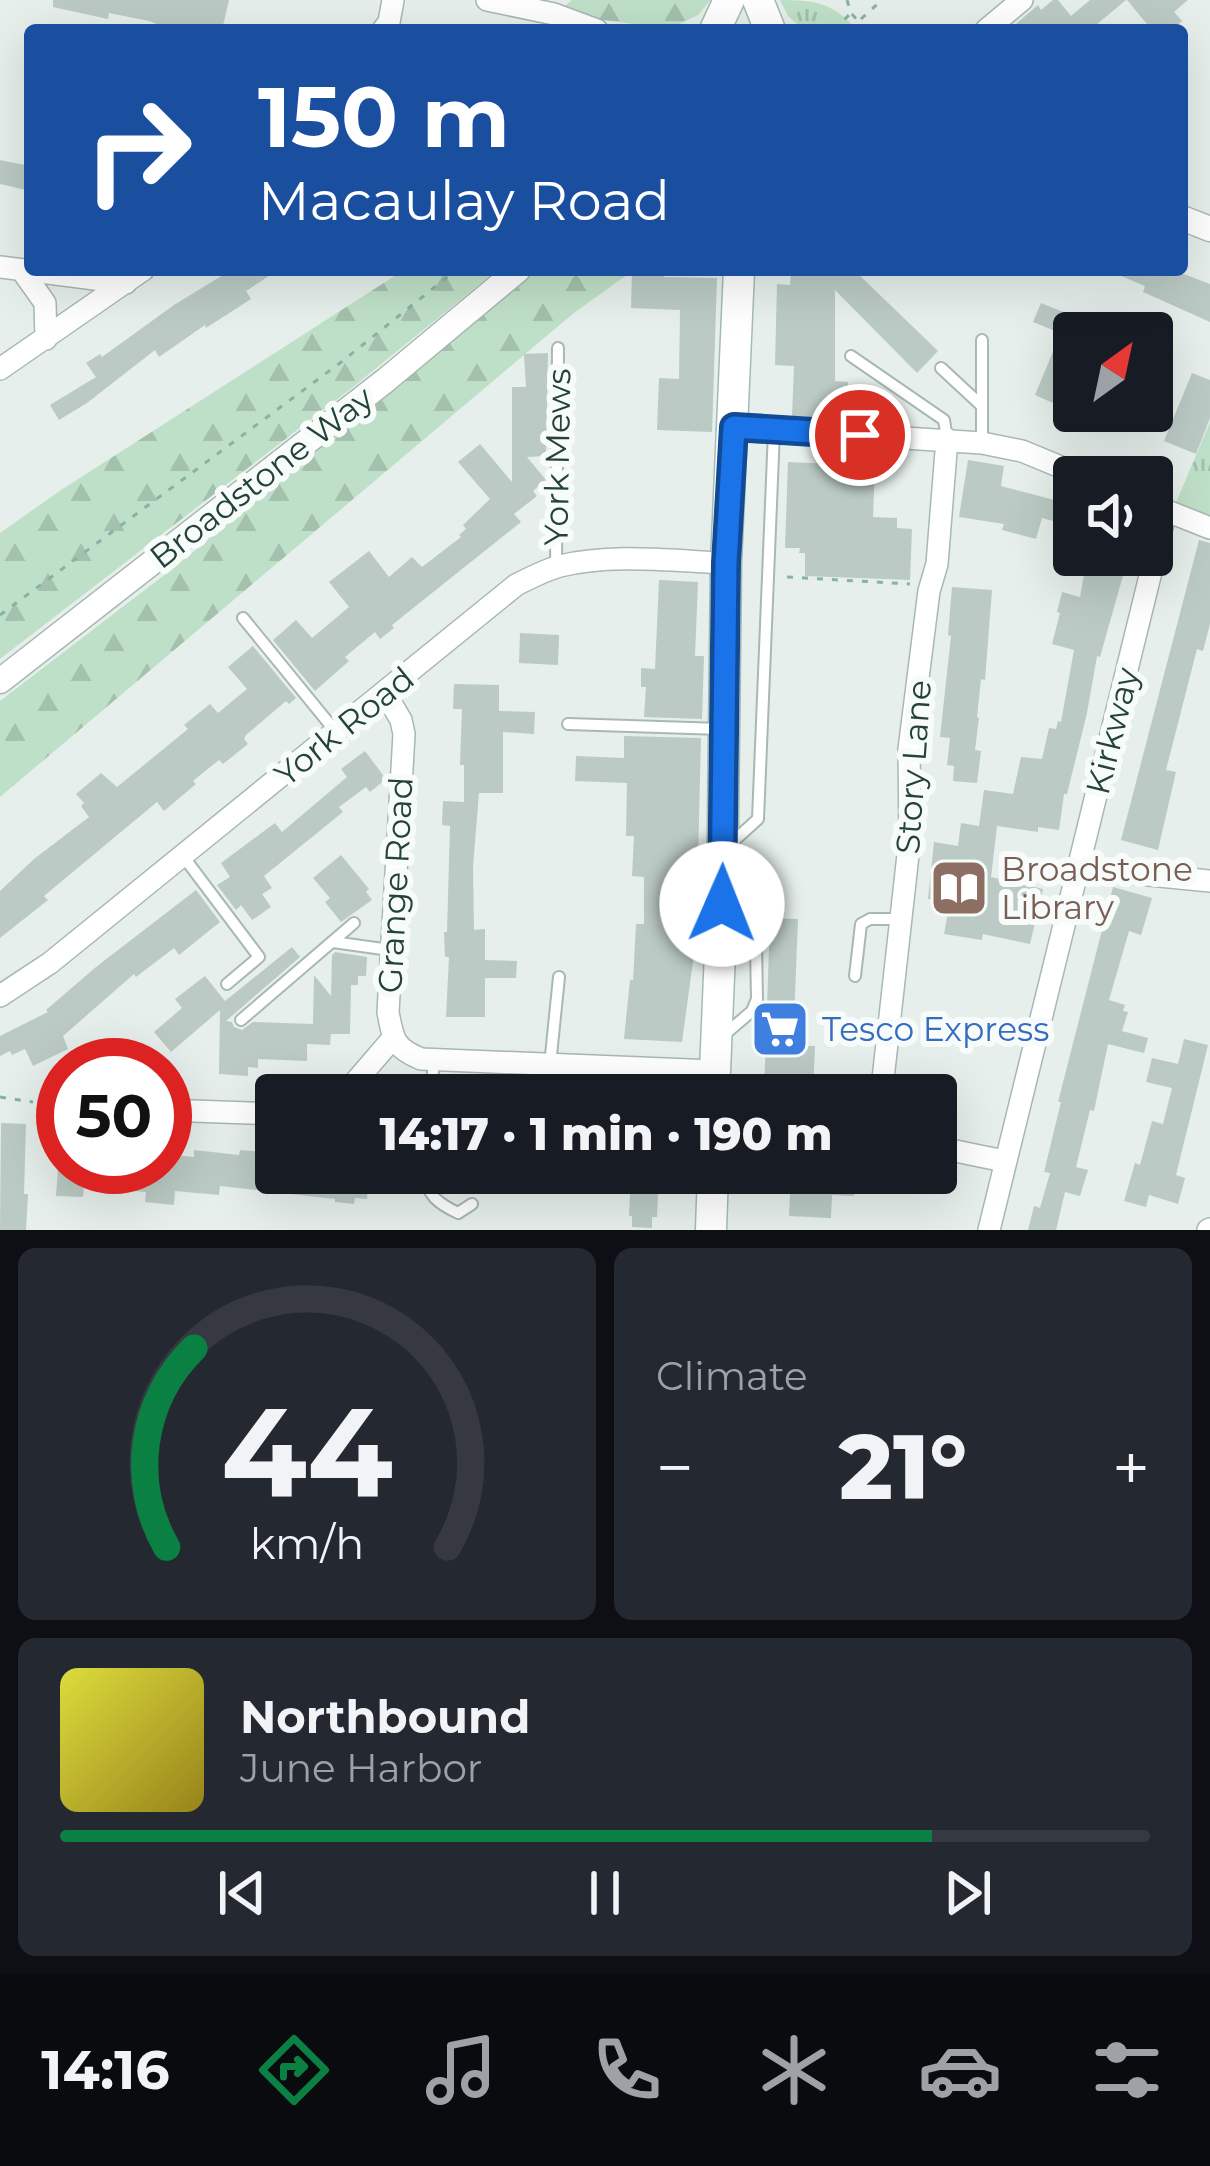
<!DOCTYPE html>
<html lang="en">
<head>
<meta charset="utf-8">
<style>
  :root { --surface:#171b24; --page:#242831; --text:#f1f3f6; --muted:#9ea1a6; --line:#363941; --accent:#0b8043 }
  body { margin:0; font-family:Montserrat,sans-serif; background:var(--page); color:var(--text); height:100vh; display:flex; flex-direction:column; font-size:45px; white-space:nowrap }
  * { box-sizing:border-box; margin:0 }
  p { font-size:39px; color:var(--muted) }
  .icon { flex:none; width:66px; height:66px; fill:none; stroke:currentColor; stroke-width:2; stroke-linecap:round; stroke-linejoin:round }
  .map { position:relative; height:1230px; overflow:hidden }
  .panel { display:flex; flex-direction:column; gap:18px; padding:18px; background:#0d0f14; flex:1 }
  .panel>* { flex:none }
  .banner { position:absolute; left:24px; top:24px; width:1164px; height:252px; border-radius:12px; box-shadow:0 12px 48px #0002; background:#1a4fa0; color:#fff; overflow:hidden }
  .needle { width:78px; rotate:33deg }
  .fabs { position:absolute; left:1053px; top:312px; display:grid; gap:24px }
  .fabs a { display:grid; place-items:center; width:120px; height:120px; border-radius:12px; background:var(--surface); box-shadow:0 12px 48px #0002; font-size:60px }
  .speed { position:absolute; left:36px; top:1038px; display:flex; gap:24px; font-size:60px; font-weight:700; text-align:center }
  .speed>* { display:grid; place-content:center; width:156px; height:156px; border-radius:50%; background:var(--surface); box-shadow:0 12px 48px #0002; line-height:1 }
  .speed .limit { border:18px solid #d22; background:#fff; color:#111 }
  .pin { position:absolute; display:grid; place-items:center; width:102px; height:102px; color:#fff; margin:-51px; border:6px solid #fff; border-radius:50%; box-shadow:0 3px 12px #0007 }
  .me { position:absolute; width:132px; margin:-66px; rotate:1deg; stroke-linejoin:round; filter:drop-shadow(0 0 9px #0008) }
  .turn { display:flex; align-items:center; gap:42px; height:252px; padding:0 36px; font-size:54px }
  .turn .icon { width:156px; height:156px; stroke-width:2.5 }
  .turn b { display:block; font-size:84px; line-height:102px }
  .big { font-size:90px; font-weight:800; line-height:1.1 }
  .panel .card { flex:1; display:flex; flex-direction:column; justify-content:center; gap:18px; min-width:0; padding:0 42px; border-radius:18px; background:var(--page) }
  .panel .dial { align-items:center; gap:0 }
  .dial svg { height:312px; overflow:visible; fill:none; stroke:var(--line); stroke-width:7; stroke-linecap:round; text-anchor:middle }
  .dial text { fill:var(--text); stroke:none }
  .song { display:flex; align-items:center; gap:36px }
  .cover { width:144px; height:144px; border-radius:18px; background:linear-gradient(135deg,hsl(60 70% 55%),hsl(50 70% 35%)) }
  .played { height:12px; border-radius:6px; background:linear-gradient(90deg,var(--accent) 80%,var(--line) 80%) }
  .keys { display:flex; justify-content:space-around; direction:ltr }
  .heat { display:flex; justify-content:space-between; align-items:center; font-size:66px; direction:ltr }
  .panel .tiles { flex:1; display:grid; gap:18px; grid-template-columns:1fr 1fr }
  .card:last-child { grid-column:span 2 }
  .trip { position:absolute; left:255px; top:1074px; width:702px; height:120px; border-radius:12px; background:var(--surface); box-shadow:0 12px 48px #0002; font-weight:800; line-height:120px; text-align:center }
  .dock { display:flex; height:192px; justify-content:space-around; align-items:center; background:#090b0e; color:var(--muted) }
  .dock .icon { width:84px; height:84px }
  .dock .on { color:var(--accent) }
  .dock b { font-size:54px; color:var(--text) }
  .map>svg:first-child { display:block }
  .grass { fill:url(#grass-tufts) }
  .forest { fill:url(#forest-firs) }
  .building { fill:#bbcac4 }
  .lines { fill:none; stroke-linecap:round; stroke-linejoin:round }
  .service-casing { stroke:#a8b8b2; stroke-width:14 }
  .minor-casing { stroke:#a8b8b2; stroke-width:24 }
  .tertiary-casing { stroke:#a8b8b2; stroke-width:27 }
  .secondary-casing { stroke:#a4bbb3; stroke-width:33 }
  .path { stroke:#86b3a5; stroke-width:3; stroke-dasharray:6 9; stroke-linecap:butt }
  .service { stroke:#fff; stroke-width:10 }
  .minor { stroke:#fff; stroke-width:21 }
  .tertiary { stroke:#fff; stroke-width:24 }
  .secondary { stroke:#fff; stroke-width:30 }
  .route-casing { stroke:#114b97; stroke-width:30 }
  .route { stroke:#1a73e8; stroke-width:21 }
  .labels { text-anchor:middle; stroke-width:12; stroke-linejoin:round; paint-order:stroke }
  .street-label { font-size:33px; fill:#24423a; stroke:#f7fbf9 }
  .education-label { font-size:33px; fill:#785e54; stroke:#f7fbf9; text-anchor:start }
  .shop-label { font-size:33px; fill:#366cbe; stroke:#f7fbf9; text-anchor:start }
</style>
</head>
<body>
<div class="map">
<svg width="1210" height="1230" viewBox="0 0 1210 1230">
  <defs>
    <pattern id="grass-tufts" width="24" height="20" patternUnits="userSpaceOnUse" patternTransform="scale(3)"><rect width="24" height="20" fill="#bfe0c8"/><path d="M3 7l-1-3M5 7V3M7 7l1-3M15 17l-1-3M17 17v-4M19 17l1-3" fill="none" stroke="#a4c1ad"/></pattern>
    <pattern id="forest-firs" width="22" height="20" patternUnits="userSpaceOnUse" patternTransform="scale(3)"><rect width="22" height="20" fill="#bfe0c8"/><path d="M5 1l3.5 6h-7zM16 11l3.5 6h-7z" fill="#a4c1ad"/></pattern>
  </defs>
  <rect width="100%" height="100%" fill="#e6efeb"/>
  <path class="grass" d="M780 0C815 0 834 3 857 30H804L788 16Z
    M1210 422V519L1175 505Z"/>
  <path class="forest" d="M572 0H711L698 15 669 29 597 19 590 30H537Z
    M404 270H497L353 387 0 659V533L61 490Z
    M535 270H634L575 312 0 797V701L176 566Z"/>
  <path class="building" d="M53 0H229L222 30H162V26L149 21 109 13 108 19 53 7Z
    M1053 0H1058L1071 16 1090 0H1126L1090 30H1009L1038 5 1041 10Z
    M1127 0H1188L1174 12 1182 21 1171 30H1152Z
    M0 160 30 166V191L0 184Z
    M231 270H278L246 291 251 299 206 328 205 325 159 357 155 350 87 403 59 420 50 405 96 377 86 363 100 354 102 357 174 305Z
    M632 270H665L664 277 717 278 712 432 657 430 659 378 679 379 680 310 631 308Z
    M791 270H854L938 351 917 373 835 290V381L848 382V387L869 388V396L890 397 889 422 792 416 794 366 775 365 777 284 790 285Z
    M1107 270H1173L1210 284V322L1143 292 1145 286Z
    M1041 303 1113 332V333H1060L1033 322Z
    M1054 349 1074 358V401L1057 394 1053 403 1035 395Z
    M548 353 546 456 527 457 546 480 533 491 537 496 514 514 521 522 392 625 394 628 380 639 375 632 345 657 349 661 315 691 273 640 296 620 312 638 349 607 329 582 369 551 389 577 412 557 422 567 461 537 459 535 466 529 463 525 490 499 458 462 480 444 512 482V387H526L524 354Z
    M1192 373 1210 380V418L1196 454 1164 441Z
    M968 460 1004 466 1001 486 1074 505V527L1042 518 1036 539 1002 530 1004 524 959 517Z
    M788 462 875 466 873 517 897 518V528L912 529 910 580 805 576V553H799L800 548H785Z
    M1199 540 1210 543V624L1203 651 1197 649 1166 770 1176 772 1158 850 1121 840Z
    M1087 558 1126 565 1100 657 1097 656 1087 713 1067 794H1064L1059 830 1038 827V832L997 826 991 877 1043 889 1030 944 983 934 982 940 944 934 948 912H944L946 902 928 899 934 842 958 846 961 823 979 826 984 790 1013 794 1021 757 1042 759 1049 728 1056 729 1058 721 1061 722 1074 650 1052 644 1060 613 1057 612 1062 592 1080 597Z
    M659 580 698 582 695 656H704L702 719 644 717 646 687H641V668L655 669Z
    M952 587 992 590 985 680 981 679 977 717 979 718 975 750 981 751 977 783 953 781 954 766 947 765 950 738 940 737 951 636 948 635Z
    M520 633 559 635 558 665 519 663Z
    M253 646 296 698 289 704 286 701 246 735 244 739 248 744 223 764 219 760 193 781 196 784 164 811 157 802 44 896 48 900 0 938V891L34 859 89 817 81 806 84 803 76 794 101 773 117 787 188 729 184 725 210 704 218 713 247 689 228 667Z
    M454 684 499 685V711L535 712 534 734 503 732V793H479L473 867 474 930 485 929V960L517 961 516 978H485V1017H446L449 957H445L444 932H447L450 826 442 825 443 801 464 802V765H460L462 709H453Z
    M624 736 701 738 696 940 682 1042 624 1039 630 980H633L636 924H644V877L632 876 634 836H626L627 783 575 781 576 756 624 758Z
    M365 751 386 779 370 792 366 787 339 807 343 812 264 876 272 888 262 894 271 907 252 920 241 905 236 910 217 885 230 877 221 863 275 823 282 832 347 777 341 769Z
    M341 855 369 889 366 892 372 900 341 922 325 902 330 898 313 878Z
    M1113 887 1152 898 1141 935 1129 931 1109 1000 1125 1005 1123 1011 1128 1012 1122 1031 1148 1038 1144 1053 1108 1044 1094 1111 1090 1110 1076 1167 1088 1170 1080 1196 1065 1192 1056 1230H1028L1034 1206 1040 1208 1050 1173 1044 1172 1061 1102H1058Z
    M196 890 220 922 179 955 174 948 136 977 134 974 63 1036 68 1049 33 1066 25 1049 12 1055 10 1051 0 1056V1036L48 1012 46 1010 96 967Z
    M770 918 798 919 793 1046H815L813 1095H764Z
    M292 947 300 957 226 1021 232 1022 234 1027 242 1030 253 1022 313 1024 314 975 331 996 332 955 335 952 367 957 366 976H358V985H351L350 1034H331L330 1045 307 1044V1061L258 1059V1068L248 1067V1076L219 1074 220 1010 171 1052 154 1032 182 1008 175 999 205 976 225 1001Z
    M1184 1039 1208 1045 1176 1175 1185 1178 1178 1204 1149 1195 1146 1207 1124 1201 1135 1163 1140 1165 1152 1121 1163 1124 1172 1088 1146 1082 1152 1058 1178 1064Z
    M1 1123 26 1124 24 1194H28L26 1230H0Z
    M194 1150 239 1155 240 1150 268 1152 267 1173H369L367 1199 355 1198 354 1204 335 1202V1199L220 1186 219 1195 175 1191 174 1205 145 1202 146 1192 84 1186 83 1197 56 1196 58 1167H165V1154L194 1157Z
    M631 1173H659L657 1217H652V1228L632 1227V1216H629Z
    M791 1173H840V1176L855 1177 854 1196 832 1195 831 1218 789 1216Z"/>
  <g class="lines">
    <defs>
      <path id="service" d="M851 356 944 420 947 439
        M941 368 982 406
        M982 443V340
        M556 567 558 348
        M243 618 336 732
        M568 724 721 729
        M728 846 758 819 774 431
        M183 856 259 957 227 984
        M333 942 390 950
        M855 976 861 924 870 919H902
        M241 1020 354 923
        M724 1035 752 1011 757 999 756 945 751 932 729 911
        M550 1065 559 977
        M431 1095 434 1059
        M425 1173C426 1195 439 1204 458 1213L472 1204"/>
      <path id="minor" d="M487 0 554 14 597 30
        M383 30 389 22 393 0
        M986 30 1022 0
        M0 267 126 283
        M23 272 45 303 46 339
        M0 369 143 270
        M734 427 982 443 1022 451 1085 477
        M1152 505 1210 528
        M385 693 401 720 404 734 388 1012C393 1039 394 1048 421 1059L714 1071
        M1078 868 1210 881
        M0 996 50 963 516 585C530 578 545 570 560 566 613 553 672 561 726 563
        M344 1095 393 1038
        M884 1095 882 1088 910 837 909 749 929 591 937 564 947 439
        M53 1105H63
        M165 1110 276 1114
        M936 1147 1004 1161
        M989 1230 1166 511
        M1208 1230 1210 1229"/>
      <path id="tertiary" d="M1182 218 1210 229
        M0 681 386 380 518 270"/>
      <path id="secondary" d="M758 0 770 30
        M715 30 729 0
        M714 1095 722 905 726 563 739 270
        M711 1230 713 1173"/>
    </defs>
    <use href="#service" class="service-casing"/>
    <use href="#minor" class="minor-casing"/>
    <use href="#tertiary" class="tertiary-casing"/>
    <use href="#secondary" class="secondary-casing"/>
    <path class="path" d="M847 0 851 13 866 30
      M861 19 882 0
      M834 30 850 14
      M787 577 910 584
      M0 615 340 363 456 270
      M0 1097 33 1102"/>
    <use href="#service" class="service"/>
    <use href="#minor" class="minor"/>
    <use href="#tertiary" class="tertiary"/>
    <use href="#secondary" class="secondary"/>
  </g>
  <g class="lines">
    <defs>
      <path id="route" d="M722 904 726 563 734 427 860 435"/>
    </defs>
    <use href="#route" class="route-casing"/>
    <use href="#route" class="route"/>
  </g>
  <defs>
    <symbol id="library-square" viewBox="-11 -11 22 22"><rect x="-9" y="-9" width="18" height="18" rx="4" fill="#8d6e63" stroke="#f7fbf9"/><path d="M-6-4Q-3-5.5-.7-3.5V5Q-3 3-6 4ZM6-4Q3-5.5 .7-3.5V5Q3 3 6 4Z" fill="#fff"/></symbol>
    <symbol id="supermarket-square" viewBox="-11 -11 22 22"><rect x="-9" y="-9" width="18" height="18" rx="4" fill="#3f7fe0" stroke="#f7fbf9"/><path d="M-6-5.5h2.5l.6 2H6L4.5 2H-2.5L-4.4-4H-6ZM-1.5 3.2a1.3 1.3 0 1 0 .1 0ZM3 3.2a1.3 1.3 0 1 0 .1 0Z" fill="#fff"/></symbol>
  </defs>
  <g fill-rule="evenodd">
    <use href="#library-square" x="926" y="855" width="66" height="66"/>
    <use href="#supermarket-square" x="747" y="996" width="66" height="66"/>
  </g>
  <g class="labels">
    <g class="street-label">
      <text transform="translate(557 457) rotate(-89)" y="12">York Mews</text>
      <text transform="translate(261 477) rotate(-38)" y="12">Broadstone Way</text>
      <text transform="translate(344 726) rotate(-39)" y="12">York Road</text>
      <text transform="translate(1112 731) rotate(-76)" y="12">Kirkway</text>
      <text transform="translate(913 767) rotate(-86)" y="12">Story Lane</text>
      <text transform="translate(395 885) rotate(-87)" y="12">Grange Road</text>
    </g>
    <g class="education-label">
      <text x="1001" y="881">Broadstone<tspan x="1001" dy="38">Library</tspan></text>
    </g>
    <g class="shop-label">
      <text x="822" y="1041">Tesco Express</text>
    </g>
  </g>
</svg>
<div class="fabs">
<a><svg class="needle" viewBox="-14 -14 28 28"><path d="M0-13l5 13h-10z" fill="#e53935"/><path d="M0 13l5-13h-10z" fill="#9ea1a6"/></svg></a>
<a><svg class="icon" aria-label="sound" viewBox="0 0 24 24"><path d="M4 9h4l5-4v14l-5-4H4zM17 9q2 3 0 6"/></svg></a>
</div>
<div class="speed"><div class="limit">50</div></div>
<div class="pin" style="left:860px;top:435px;background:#d93025"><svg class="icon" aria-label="arrive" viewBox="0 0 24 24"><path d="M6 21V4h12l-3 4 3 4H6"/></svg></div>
<svg class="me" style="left:722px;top:904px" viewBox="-20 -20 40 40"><circle r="19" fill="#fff"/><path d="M0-13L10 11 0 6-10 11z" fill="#1a73e8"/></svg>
<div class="trip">14:17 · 1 min · 190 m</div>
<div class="banner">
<div class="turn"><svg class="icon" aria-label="right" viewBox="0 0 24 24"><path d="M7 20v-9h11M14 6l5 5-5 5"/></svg><div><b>150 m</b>Macaulay Road</div></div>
</div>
</div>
<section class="panel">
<div class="tiles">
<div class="card dial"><svg viewBox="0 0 100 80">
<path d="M14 69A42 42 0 1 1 86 69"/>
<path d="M14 69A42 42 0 0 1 21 18" stroke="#0b8043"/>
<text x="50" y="56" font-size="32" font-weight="700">44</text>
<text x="50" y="72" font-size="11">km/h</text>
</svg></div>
<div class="card"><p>Climate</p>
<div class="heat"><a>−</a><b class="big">21°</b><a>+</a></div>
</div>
<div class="card">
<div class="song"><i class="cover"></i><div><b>Northbound</b><p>June Harbor</p></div></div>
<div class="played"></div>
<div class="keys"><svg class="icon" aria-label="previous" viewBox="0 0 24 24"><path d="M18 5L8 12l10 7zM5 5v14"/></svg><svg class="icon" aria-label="pause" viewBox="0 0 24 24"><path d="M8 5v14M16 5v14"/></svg><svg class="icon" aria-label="next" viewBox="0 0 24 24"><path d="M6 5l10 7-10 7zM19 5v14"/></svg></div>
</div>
</div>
</section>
<nav class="dock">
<b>14:16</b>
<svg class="icon on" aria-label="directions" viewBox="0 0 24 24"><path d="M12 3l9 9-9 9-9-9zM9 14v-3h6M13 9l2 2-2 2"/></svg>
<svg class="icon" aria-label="music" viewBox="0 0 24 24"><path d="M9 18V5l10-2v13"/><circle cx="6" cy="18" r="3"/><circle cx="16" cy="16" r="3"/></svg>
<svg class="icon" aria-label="phone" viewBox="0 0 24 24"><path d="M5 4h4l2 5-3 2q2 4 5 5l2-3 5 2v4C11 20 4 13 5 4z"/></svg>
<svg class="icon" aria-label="climate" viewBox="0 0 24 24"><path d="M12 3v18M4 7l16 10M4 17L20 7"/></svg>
<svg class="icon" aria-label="car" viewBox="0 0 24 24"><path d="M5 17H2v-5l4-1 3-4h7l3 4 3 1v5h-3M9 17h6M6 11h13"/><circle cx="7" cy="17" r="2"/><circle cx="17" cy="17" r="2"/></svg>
<svg class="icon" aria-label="filters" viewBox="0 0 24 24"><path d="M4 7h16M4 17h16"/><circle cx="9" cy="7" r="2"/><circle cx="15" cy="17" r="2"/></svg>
</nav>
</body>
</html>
